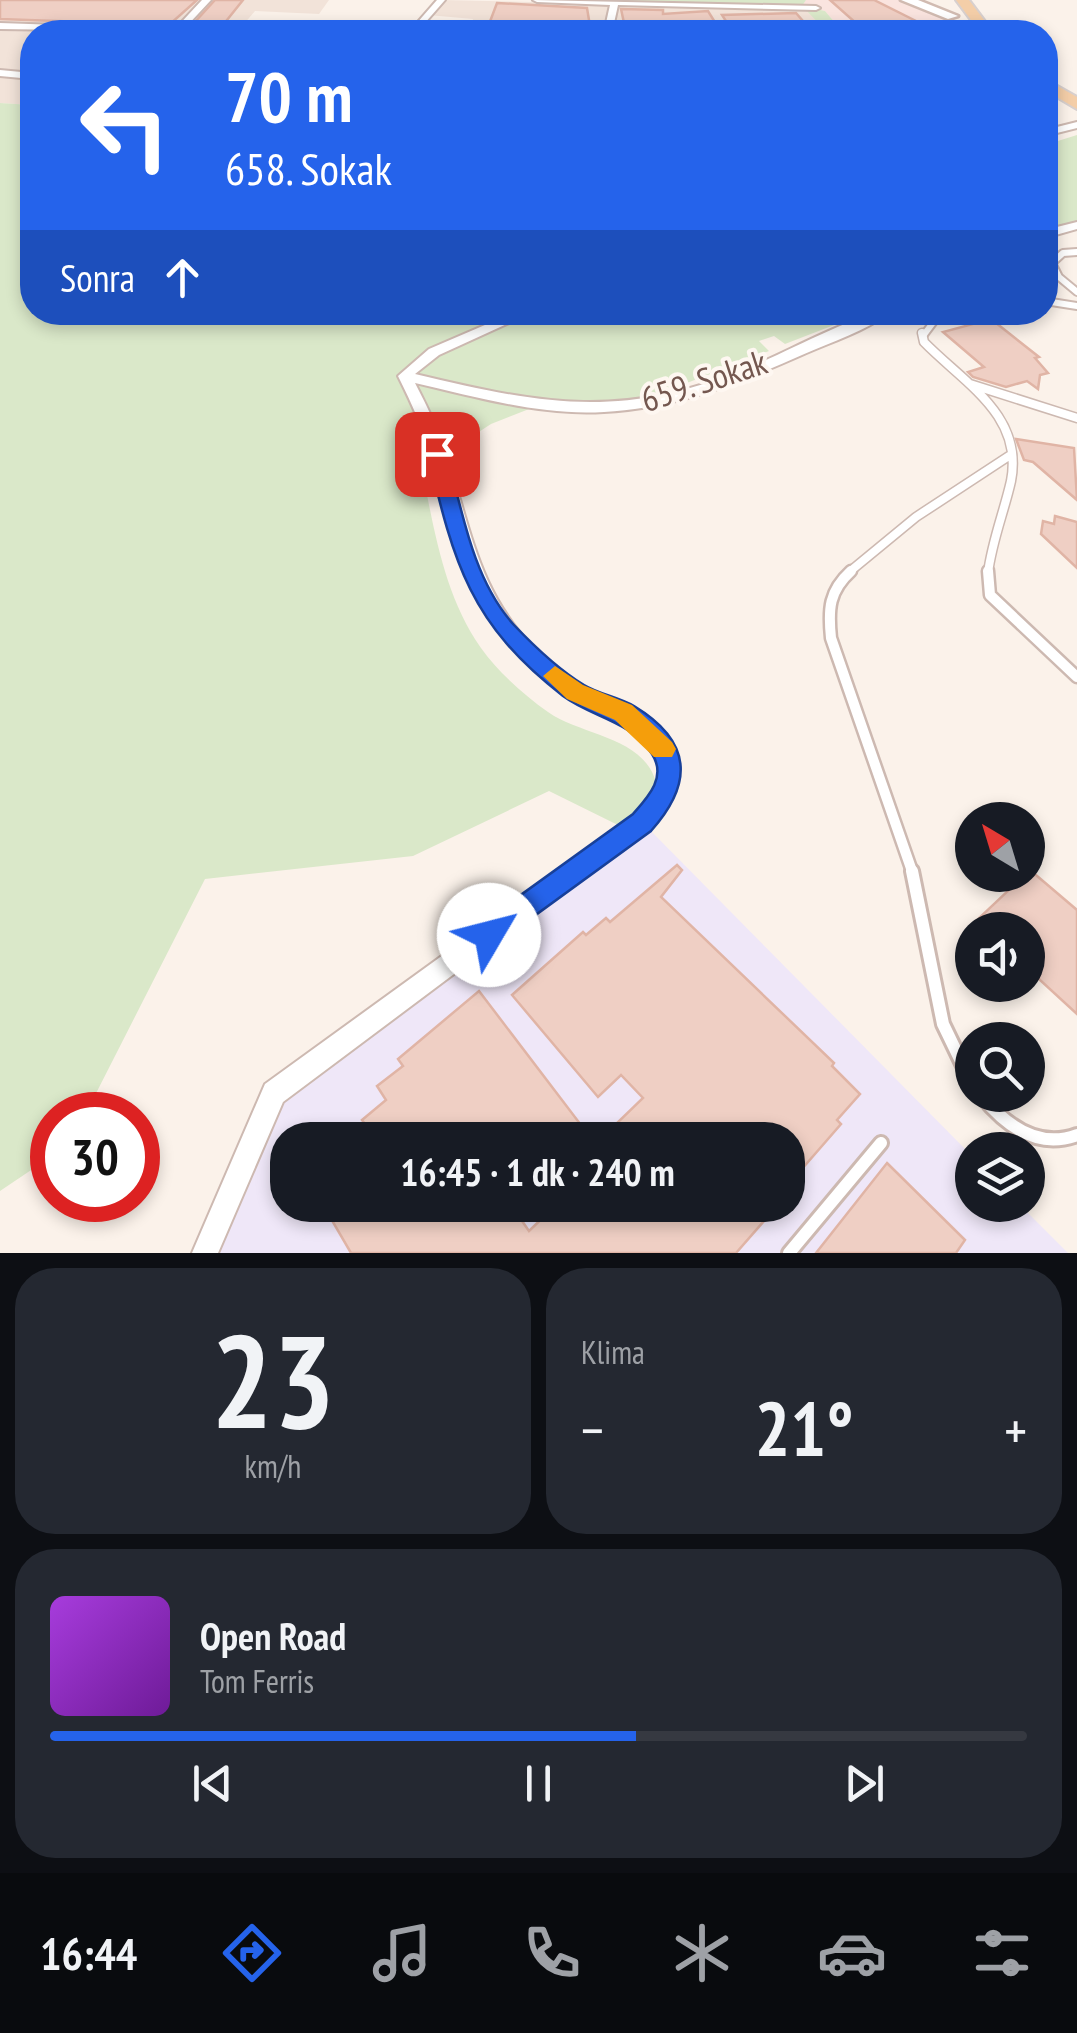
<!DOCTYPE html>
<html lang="tr">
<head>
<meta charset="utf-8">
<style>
  :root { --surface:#171b24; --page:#242831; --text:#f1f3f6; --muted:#9ea1a6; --line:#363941; --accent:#2563eb }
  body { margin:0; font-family:"PT Sans Narrow",sans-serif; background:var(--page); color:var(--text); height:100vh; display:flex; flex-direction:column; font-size:38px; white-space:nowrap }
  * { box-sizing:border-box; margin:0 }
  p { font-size:32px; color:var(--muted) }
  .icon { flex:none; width:55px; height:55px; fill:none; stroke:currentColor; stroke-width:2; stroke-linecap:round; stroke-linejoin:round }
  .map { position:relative; height:1253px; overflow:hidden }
  .details { display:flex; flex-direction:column; gap:15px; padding:15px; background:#0d0f14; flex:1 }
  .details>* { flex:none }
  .hud { position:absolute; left:20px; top:20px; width:1038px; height:305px; border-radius:40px; box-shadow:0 5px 15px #0003; background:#2563eb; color:#fff; overflow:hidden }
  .needle { width:65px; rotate:322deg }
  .controls { position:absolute; left:955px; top:802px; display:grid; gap:20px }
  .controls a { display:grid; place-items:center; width:90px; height:90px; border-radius:50%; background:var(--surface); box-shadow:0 5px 15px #0003; font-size:50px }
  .speed { position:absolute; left:30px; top:1092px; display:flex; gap:20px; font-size:50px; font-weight:700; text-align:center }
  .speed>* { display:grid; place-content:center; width:130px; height:130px; border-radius:50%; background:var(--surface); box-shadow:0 5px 15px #0003; line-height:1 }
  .speed .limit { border:15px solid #d22; background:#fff; color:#111 }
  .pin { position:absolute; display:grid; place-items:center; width:85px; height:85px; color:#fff; margin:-42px; border-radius:20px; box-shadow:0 5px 15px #0006 }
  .me { position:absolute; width:110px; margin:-55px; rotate:53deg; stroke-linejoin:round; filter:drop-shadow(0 0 8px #0008) }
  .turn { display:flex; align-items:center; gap:35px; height:210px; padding:0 40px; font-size:45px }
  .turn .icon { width:130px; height:130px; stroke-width:2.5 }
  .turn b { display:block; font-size:70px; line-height:85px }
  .then { display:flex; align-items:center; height:95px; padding:0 40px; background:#0003; gap:20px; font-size:38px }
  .big { font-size:75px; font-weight:600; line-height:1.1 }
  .details .widget { flex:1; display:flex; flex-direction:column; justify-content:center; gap:15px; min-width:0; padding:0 35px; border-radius:40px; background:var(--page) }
  .details .dial { align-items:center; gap:0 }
  .dial b { font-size:130px; line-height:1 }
  .song { display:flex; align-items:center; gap:30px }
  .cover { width:120px; height:120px; border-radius:15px; background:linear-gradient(135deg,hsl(280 70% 55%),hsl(280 70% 35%)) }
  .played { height:10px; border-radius:5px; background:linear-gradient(90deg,var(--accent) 60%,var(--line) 60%) }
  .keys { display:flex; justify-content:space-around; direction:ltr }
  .heat { display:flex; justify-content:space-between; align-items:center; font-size:55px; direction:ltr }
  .details .tiles { flex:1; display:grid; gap:15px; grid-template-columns:1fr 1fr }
  .widget:last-child { grid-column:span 2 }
  .trip { position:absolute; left:270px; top:1122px; width:535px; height:100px; border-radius:40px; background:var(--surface); box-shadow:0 5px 15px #0003; font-weight:600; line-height:100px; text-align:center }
  .dock { display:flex; height:160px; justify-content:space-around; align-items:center; background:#090b0e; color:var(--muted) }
  .dock .icon { width:70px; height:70px }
  .dock .active { color:var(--accent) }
  .dock b { font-size:45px; color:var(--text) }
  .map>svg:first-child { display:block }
  .residential { fill:#f2e3d9 }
  .commercial { fill:#fae4df }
  .education { fill:#efe7f8; fill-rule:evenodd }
  .green { fill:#dae8c9 }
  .building { fill:#efcfc4; stroke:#e0b4a5; stroke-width:2.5 }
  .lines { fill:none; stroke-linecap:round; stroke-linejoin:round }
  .lane-far3-casing { stroke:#cdb9b1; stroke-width:10 }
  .lane-far2-casing { stroke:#cdb9b1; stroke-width:11 }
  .lane-far1-casing { stroke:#cdb9b1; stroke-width:15 }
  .lane-casing { stroke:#cdb9b1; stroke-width:18 }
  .street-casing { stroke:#cdb9b1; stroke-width:4 }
  .secondary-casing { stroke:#d1bbb1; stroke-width:5 }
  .primary-casing { stroke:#d8d0ce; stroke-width:4 }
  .lane-far3 { stroke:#fff; stroke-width:6 }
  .lane-far2 { stroke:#fff; stroke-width:8 }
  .lane-far1 { stroke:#fff; stroke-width:10 }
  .lane { stroke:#fff; stroke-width:12 }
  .street { fill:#fff; fill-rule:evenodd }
  .secondary { fill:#fff; fill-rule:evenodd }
  .primary { fill:#f4cea8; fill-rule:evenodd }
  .route { fill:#2563eb; stroke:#184099; stroke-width:2.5 }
  .slow { fill:#f59e0b }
  .labels { text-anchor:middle; stroke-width:8; stroke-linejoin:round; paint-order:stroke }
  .street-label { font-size:35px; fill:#74574f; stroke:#fef7f1 }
</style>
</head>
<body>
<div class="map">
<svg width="1077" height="1253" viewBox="0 0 1077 1253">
  <rect width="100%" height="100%" fill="#fbf2ea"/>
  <path class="residential" d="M0 0H329L319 14 255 11 237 32H32V105L0 103Z
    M441 0 805 8 827 32H469L473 19 428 15Z"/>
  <path class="commercial" d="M806 0H907L952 16 965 32H843L825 11 801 7Z"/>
  <path class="education" d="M642 822 972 1156V1205H1020L1068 1253H205L274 1093ZM288 1140H788V1205H288Z"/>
  <path class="green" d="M537 0H806L802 6 825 11 843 32H827L804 8Z
    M0 103 32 105V312L865 313 785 344 774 336 759 341 769 351 638 402H547L491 424 465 441 426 490C437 545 448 601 481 648 498 672 524 695 548 712 585 738 653 736 658 794L628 830 549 791 413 856 205 879 85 1115H52V1156L0 1191Z
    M1077 135V222L1045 231V145Z"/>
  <path class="building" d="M0 0H197L169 25 0 19Z
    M215 0H243L223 25 194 23Z
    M830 0H874L938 32H866Z
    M497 3 587 8 591 32H486Z
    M621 9 663 10V14L708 11 718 27 626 32Z
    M796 13 809 28 733 32 722 15Z
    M991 319 1039 357 1035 358 1048 373 1040 375 1038 389 1027 381 1006 387 973 377 968 372 984 367 943 332Z
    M1016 439 1074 448 1077 500 1033 462 1024 460Z
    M1055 516 1077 522V568L1041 534 1043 521 1054 524Z
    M677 865 682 870 661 897 834 1063 832 1066 860 1094 837 1120 841 1124 788 1185V1140H630L616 1124 643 1098 621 1075 598 1097 512 995 583 932 586 935 606 918 610 922Z
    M1030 870 1077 910V1014L1028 969V930H984L975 922Z
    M479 991 581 1125 564 1140H353L368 1128 362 1120 386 1100 377 1086 403 1066 398 1059Z
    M887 1163 965 1240 956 1253H816Z
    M323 1205H511L529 1231 556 1205H778L736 1253H351Z"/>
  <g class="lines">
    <defs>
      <path id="lane-far3" d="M1045 148 1053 152
        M1077 252 1063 253 1052 263 1059 277 1077 292
        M1045 301 1077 306
        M923 336 941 312"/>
      <path id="lane-far2" d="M922 333 924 342C964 383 1024 415 1011 481 1004 512 992 541 988 573
        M970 384 1077 418
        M848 573 916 517 1012 454"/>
      <path id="lane-far1" d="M851 571C829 591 828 609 831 638L913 874
        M988 571 990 595 1077 677"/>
      <path id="lane" d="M912 871 943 1024 972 1084
        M981 1095C1005 1125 1037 1150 1077 1135
        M789 1253 881 1143"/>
      <path id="street" d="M202 0H211L184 29H205L209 32 0 29V23L175 29Z
        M437 0H445L417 32H409Z
        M533 0 816 6 820 8 816 10 618 5 612 32H604L610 5 537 2Z
        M0 70 32 73V79L0 76Z
        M1077 122V128L1045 136V130Z
        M1077 222V229L1045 238V230Z
        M515 312H533L439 355 415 374C545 405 622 420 750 367 786 353 857 312 891 312 866 331 831 342 802 355 739 383 673 409 604 412 540 416 477 397 415 383 428 408 440 433 448 460 472 533 479 594 537 651 554 667 572 681 593 692 625 708 661 717 676 754 688 783 667 808 649 828L283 1102 218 1253H192L265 1084 635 816C701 742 622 728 570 697 551 686 533 670 518 653 461 591 457 536 433 460 424 431 412 404 398 376L429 349Z"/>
      <path id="secondary" d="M901 0H918L958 16 948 19Z"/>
      <path id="primary" d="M956 0H969L993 32H980Z
        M1045 79 1077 97V109L1045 90Z"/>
    </defs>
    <use href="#lane-far3" class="lane-far3-casing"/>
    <use href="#lane-far2" class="lane-far2-casing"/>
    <use href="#lane-far1" class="lane-far1-casing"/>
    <use href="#lane" class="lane-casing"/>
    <use href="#street" class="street-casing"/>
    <use href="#secondary" class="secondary-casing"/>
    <use href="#primary" class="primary-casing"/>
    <use href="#lane-far3" class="lane-far3"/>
    <use href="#lane-far2" class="lane-far2"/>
    <use href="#lane-far1" class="lane-far1"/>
    <use href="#lane" class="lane"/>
    <use href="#street" class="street"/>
    <use href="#secondary" class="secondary"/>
    <use href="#primary" class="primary"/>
  </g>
  <path class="route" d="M437 448 447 454C462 511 473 580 514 625 533 645 561 671 584 685 599 694 618 697 634 706 692 741 694 783 651 831L489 949 479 945 474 935 479 925 633 814C648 797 667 777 652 754 630 720 593 718 563 696 470 624 454 564 428 454Z"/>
  <path class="slow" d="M555 666 583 685 632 705 672 742 676 749 672 757H654L615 720 567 699 543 676Z"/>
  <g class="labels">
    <g class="street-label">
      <text transform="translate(704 381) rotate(-18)" y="12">659. Sokak</text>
    </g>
  </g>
</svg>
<div class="controls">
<a><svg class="needle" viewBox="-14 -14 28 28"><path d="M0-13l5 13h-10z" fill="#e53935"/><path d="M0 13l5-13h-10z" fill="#9ea1a6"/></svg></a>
<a><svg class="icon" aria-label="sound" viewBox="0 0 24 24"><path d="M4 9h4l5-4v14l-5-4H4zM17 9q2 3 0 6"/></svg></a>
<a><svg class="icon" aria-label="search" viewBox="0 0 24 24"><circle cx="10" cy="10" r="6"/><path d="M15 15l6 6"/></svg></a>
<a><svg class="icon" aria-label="layers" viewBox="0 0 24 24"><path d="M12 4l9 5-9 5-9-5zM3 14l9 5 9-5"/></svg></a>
</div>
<div class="speed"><div class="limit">30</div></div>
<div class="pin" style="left:437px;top:454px;background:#d93025"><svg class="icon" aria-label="arrive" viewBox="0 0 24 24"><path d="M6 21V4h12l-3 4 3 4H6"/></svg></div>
<svg class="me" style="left:489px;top:935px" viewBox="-20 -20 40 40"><circle r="19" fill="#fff"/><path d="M0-13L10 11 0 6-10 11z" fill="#2563eb"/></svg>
<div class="trip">16:45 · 1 dk · 240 m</div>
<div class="hud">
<div class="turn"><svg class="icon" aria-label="left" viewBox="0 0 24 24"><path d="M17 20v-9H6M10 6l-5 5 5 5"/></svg><div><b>70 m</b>658. Sokak</div></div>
<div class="then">Sonra<svg class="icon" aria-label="ahead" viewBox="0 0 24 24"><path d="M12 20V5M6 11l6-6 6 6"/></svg></div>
</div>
</div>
<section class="details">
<div class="tiles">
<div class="widget dial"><b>23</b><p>km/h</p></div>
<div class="widget"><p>Klima</p>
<div class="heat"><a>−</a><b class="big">21°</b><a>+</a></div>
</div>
<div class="widget">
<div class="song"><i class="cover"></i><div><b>Open Road</b><p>Tom Ferris</p></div></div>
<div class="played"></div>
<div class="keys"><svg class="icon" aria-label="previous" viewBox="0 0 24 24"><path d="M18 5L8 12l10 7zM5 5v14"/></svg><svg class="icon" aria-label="pause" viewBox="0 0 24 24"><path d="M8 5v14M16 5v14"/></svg><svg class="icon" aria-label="next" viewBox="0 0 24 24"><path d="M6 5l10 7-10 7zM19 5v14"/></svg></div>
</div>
</div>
</section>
<nav class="dock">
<b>16:44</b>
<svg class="icon active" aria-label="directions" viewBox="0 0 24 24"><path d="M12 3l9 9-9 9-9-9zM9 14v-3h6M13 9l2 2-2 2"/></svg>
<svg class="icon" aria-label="music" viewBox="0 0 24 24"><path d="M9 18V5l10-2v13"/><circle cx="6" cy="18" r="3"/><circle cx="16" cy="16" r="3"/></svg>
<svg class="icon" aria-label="phone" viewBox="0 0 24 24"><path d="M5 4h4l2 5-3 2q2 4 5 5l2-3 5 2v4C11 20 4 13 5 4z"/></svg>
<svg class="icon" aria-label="climate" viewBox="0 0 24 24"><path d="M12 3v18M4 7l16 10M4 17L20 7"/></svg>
<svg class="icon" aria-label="car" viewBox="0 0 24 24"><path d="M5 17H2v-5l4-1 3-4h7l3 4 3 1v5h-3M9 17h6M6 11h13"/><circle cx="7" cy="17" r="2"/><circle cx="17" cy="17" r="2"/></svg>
<svg class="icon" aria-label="filters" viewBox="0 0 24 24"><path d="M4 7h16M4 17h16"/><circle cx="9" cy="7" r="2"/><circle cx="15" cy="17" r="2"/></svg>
</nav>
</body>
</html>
